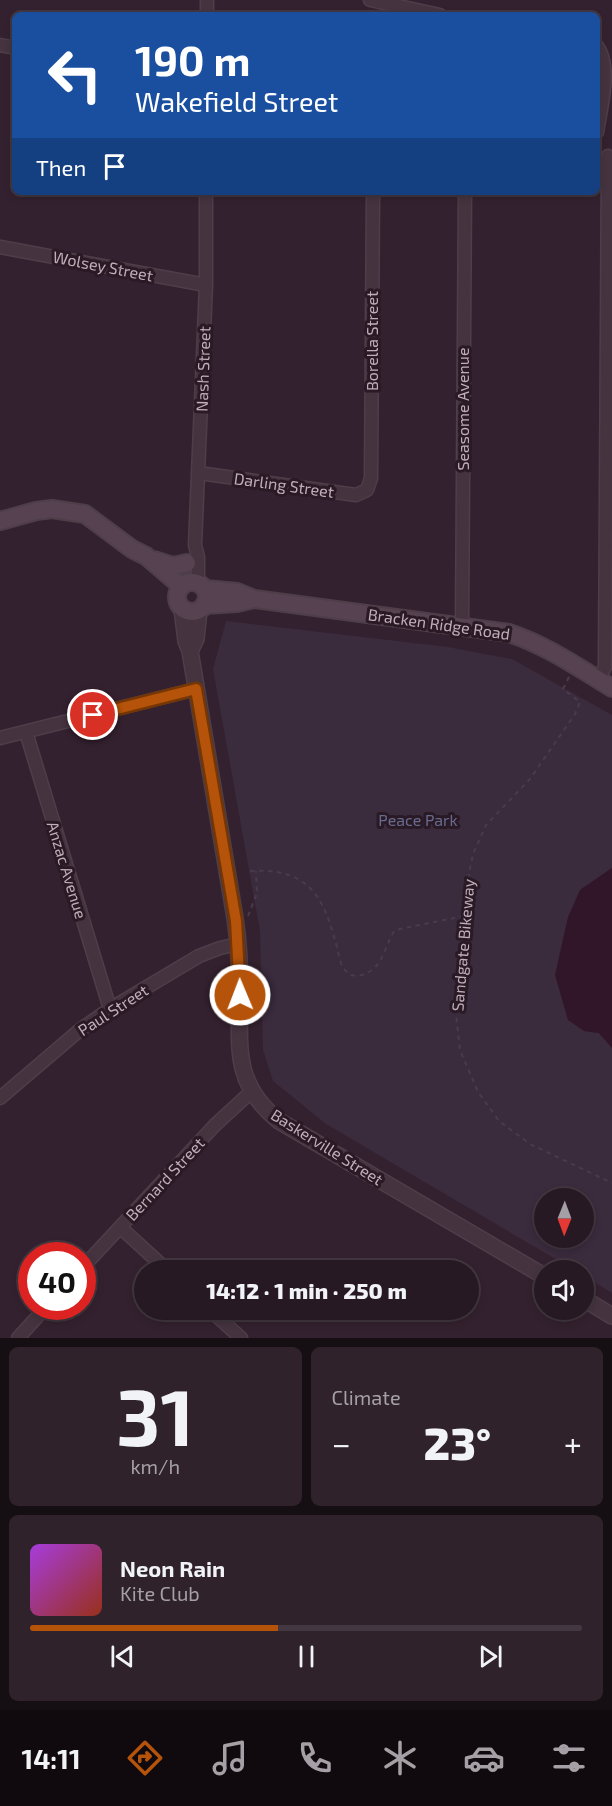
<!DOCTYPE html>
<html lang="en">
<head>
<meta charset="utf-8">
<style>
  :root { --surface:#271923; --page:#2f222b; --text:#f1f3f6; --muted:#a4a0a6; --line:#433841; --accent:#b45309 }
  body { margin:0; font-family:"Exo 2",sans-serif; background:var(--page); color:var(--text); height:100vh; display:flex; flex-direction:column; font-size:22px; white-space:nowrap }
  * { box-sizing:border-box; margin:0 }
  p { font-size:20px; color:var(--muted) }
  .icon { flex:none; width:33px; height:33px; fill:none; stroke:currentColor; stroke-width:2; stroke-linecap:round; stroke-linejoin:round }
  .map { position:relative; height:1338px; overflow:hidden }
  .panel { display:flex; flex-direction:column; gap:9px; padding:9px; background:#150e13; flex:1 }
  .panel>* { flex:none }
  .banner { position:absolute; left:12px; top:12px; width:588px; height:183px; border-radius:9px; box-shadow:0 3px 9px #0003,0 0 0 2px var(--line); background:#1a4fa0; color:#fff; overflow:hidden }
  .needle { width:39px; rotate:181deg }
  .controls { position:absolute; left:534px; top:1188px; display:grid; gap:12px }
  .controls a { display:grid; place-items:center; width:60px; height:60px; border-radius:50%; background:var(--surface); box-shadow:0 3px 9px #0003,0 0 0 2px var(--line); font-size:30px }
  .speed { position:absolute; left:18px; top:1242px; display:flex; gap:12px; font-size:30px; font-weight:700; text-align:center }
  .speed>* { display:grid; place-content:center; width:78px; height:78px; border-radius:50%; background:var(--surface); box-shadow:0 3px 9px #0003,0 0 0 2px var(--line); line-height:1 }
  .speed .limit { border:9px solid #d22; background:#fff; color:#111 }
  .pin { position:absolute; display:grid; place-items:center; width:51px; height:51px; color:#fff; margin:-26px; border:3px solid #fff; border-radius:50%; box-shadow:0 2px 6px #0007 }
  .me { position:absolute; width:66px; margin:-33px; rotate:359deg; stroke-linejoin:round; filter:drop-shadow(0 0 4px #0008) }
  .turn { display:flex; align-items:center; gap:21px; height:126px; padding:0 24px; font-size:27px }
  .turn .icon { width:78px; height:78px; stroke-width:2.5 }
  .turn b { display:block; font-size:42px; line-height:51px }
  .then { display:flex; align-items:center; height:57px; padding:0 24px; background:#0003; gap:12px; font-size:22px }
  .big { font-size:45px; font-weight:800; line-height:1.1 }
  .panel .card { flex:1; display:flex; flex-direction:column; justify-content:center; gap:9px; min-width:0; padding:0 21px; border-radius:9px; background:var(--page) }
  .panel .dial { align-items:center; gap:0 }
  .dial b { font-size:78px; line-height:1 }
  .song { display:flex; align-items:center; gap:18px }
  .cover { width:72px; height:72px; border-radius:9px; background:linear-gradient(135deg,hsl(280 70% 55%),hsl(10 70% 35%)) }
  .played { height:6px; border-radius:3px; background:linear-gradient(90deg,var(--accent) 45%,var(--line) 45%) }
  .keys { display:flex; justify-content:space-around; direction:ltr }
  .heat { display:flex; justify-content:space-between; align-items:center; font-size:33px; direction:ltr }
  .panel .tiles { flex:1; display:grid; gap:9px; grid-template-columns:1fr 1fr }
  .card:last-child { grid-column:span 2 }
  .trip { position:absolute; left:134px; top:1260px; width:345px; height:60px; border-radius:30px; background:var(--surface); box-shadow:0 3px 9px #0003,0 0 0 2px var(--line); font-weight:800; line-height:60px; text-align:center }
  .dock { display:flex; height:96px; justify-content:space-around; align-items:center; background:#100a0e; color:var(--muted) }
  .dock .icon { width:42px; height:42px }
  .dock .active { color:var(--accent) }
  .dock b { font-size:27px; color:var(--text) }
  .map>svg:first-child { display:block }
  .green { fill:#3a2b3d; fill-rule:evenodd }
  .water { fill:#301628 }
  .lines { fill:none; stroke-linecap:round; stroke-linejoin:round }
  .minor-casing { stroke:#4e3e49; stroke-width:15 }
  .tertiary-casing { stroke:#4e3e49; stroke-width:18 }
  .secondary-casing { stroke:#4e3e49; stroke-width:20 }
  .path { stroke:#493b4d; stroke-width:2; stroke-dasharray:4.5 4.5; stroke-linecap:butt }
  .minor { stroke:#453440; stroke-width:12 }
  .tertiary { stroke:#453440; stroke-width:15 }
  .secondary { stroke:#574251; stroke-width:16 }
  .route-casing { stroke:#753606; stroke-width:15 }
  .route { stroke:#b45309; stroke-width:10 }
  .labels { text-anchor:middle; stroke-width:6; stroke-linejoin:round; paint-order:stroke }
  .street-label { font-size:16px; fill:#c1aebb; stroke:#291a25 }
  .park-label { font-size:16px; fill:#686b8f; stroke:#291a25 }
</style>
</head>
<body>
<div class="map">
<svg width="612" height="1338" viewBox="0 0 612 1338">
  <rect width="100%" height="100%" fill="#34212f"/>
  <path class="green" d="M226 621 448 647 512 659 612 715V868L580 890 584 1031 599 1033 612 1048V1293L584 1276V1270H574L326 1124 273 1081 263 1050 260 931 213 669ZM544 1198H584V1238H544Z"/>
  <path class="water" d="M612 868V1048L599 1033 584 1031 568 1020 555 975 568 917 580 890Z"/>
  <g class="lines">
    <defs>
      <path id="minor" d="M370 0 440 15
        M207 15V0
        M0 45 15 48
        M597 46C612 66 601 107 597 132
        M0 247 206 285
        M199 473 356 495 367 490 371 478 373 192
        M198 583V557L195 545 206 285V192
        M462 626 465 192
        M598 680 605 667 608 156
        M26 732 110 1009
        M0 738 196 689
        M0 1098 81 1029 110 1009 199 956 220 948 238 944
        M120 1227 167 1270
        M82 1268 215 1125 251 1092
        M210 1310 241 1338
        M18 1338 47 1306"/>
      <path id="tertiary" d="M182 609 186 641 190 651 235 918C239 944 240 970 240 996 239 1049 234 1085 279 1121L544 1276
        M190 651 196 639 199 610
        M584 1299 612 1316"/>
      <path id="secondary" d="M0 521 36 511 52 509 85 514 132 549 146 556 181 586
        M154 560 173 566 187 563
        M177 597a15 15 0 1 1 30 0a15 15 0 1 1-30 0Z
        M205 589 237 592 254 599 509 633C546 645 579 668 612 688
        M204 605 237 603 254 599"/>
    </defs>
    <use href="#minor" class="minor-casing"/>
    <use href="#tertiary" class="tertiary-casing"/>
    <use href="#secondary" class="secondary-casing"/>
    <path class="path" d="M569 677 563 689 580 702 575 714 530 779 486 825 473 854 467 884 456 1014 460 1050 478 1092 499 1121 530 1144 612 1183
      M250 871C272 870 294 872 310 888 326 904 331 927 337 947 339 955 340 967 347 972 354 979 365 975 372 970 384 961 386 943 395 930L464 916
      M248 916 257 893 256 871"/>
    <use href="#minor" class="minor"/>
    <use href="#tertiary" class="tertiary"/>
    <use href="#secondary" class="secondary"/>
  </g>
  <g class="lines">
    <defs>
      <path id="route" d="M93 715 196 689 236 921 240 995"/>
    </defs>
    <use href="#route" class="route-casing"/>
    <use href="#route" class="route"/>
  </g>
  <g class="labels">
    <g class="street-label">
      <text transform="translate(103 266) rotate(11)" y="6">Wolsey Street</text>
      <text transform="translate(372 341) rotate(-90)" y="6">Borella Street</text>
      <text transform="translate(203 369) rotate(-88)" y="6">Nash Street</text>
      <text transform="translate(463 409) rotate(-90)" y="6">Seasome Avenue</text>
      <text transform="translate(284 485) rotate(8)" y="6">Darling Street</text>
      <text transform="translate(439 624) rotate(8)" y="6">Bracken Ridge Road</text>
      <text transform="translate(67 870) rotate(73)" y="6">Anzac Avenue</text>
      <text transform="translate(463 945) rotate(-85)" y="6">Sandgate Bikeway</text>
      <text transform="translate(113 1010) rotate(-33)" y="6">Paul Street</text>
      <text transform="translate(327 1147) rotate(32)" y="6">Baskerville Street</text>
      <text transform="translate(165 1179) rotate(-47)" y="6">Bernard Street</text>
    </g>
    <g class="park-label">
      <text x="418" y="826">Peace Park</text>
    </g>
  </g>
</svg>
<div class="controls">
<a><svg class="needle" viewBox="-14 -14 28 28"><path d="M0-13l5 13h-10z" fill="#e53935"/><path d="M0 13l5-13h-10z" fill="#a4a0a6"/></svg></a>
<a><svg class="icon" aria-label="sound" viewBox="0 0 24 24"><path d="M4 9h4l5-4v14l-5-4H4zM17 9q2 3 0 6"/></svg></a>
</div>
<div class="speed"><div class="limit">40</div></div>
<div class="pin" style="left:93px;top:715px;background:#d93025"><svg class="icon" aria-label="arrive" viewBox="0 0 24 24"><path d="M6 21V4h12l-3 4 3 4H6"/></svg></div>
<svg class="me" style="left:240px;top:995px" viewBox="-20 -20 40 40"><circle r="17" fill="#b45309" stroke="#fff" stroke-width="3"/><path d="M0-11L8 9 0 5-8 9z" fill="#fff"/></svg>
<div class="trip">14:12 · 1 min · 250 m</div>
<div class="banner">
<div class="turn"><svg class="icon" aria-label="left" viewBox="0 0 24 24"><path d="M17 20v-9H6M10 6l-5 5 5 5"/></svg><div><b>190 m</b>Wakefield Street</div></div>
<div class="then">Then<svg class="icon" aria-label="arrive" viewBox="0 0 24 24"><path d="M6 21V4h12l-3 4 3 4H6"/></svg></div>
</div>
</div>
<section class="panel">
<div class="tiles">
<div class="card dial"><b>31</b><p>km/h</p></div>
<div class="card"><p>Climate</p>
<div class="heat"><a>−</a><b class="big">23°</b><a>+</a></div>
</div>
<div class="card">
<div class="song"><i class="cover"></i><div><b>Neon Rain</b><p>Kite Club</p></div></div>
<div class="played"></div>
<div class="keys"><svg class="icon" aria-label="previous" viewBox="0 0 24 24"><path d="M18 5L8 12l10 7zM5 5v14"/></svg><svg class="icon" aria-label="pause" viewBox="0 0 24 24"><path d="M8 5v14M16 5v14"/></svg><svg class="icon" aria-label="next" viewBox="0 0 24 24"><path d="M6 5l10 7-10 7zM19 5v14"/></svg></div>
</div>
</div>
</section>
<nav class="dock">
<b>14:11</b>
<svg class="icon active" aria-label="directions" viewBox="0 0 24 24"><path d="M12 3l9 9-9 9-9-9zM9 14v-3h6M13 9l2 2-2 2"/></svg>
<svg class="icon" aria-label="music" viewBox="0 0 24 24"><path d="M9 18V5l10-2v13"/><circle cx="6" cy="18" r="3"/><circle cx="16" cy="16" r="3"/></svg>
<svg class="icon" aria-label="phone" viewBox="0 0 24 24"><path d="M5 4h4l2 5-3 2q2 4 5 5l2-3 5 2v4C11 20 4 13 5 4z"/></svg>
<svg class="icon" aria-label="climate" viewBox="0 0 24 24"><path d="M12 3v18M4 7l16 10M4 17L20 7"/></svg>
<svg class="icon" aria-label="car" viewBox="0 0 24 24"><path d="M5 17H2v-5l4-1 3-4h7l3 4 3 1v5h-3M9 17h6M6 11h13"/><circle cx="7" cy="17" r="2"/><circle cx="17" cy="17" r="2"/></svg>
<svg class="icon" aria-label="filters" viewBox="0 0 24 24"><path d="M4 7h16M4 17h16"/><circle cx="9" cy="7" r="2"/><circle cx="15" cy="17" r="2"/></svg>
</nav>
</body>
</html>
